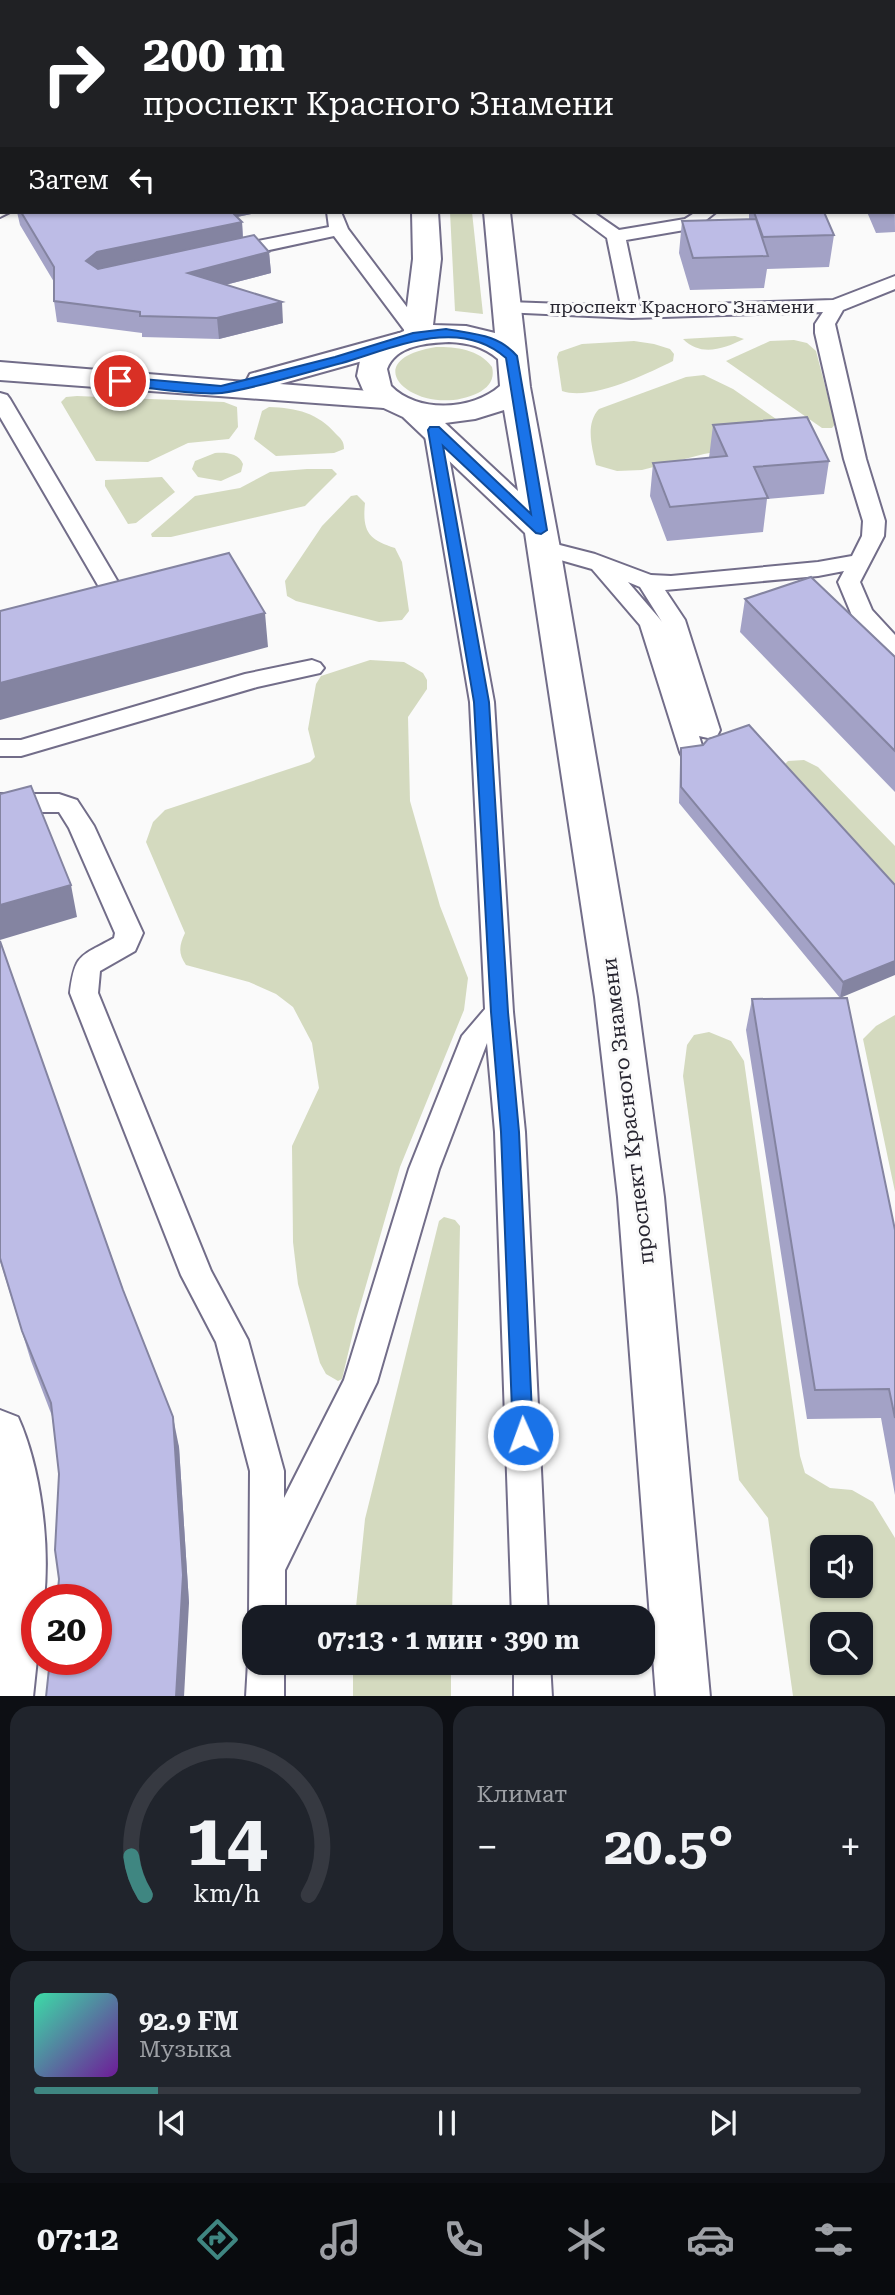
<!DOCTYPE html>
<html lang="ru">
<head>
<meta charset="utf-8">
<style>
  :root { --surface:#171b24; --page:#20242c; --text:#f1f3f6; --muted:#9ea1a6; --line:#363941; --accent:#3f8681 }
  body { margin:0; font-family:"Roboto Serif",serif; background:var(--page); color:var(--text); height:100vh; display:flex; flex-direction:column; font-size:26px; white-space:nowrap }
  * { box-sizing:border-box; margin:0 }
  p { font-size:23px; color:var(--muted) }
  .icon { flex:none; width:38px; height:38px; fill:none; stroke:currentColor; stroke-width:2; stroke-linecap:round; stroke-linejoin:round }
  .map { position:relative; height:1696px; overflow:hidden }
  .side { display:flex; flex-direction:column; gap:10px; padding:10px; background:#0d0f14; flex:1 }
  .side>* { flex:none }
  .guide { position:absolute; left:0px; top:0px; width:896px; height:214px; box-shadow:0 2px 5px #0004; background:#202124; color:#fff; overflow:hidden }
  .tools { position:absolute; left:810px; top:1535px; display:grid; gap:14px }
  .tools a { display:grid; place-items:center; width:63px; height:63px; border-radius:14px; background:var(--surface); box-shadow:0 2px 5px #0004; font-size:35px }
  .speed { position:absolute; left:21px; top:1584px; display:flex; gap:14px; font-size:35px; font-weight:700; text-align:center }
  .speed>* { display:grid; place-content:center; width:91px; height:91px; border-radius:50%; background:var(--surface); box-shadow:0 2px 5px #0004; line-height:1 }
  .speed .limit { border:10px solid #d22; background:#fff; color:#111 }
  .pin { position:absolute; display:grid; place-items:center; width:60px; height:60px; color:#fff; margin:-30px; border:4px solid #fff; border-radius:50%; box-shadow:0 2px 7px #0007 }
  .me { position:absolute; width:77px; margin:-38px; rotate:358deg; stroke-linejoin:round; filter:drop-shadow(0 0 5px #0008) }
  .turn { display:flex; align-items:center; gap:24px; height:147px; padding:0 28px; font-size:32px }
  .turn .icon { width:91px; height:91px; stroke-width:2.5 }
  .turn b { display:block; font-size:49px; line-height:60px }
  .then { display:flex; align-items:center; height:66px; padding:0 28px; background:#0003; gap:14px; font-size:26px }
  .big { font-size:52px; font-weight:700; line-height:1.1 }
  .side .widget { flex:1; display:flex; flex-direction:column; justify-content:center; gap:10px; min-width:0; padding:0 24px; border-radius:21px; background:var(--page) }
  .side .dial { align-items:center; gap:0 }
  .dial svg { height:182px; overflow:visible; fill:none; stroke:var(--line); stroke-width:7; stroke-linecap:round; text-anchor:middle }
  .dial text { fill:var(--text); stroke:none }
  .song { display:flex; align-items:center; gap:21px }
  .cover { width:84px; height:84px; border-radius:10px; background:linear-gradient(135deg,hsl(160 70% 55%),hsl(280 70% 35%)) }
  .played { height:7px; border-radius:4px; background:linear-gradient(90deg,var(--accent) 15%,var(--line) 15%) }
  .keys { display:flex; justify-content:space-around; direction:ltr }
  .heat { display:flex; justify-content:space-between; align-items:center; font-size:38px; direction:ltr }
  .side .tiles { flex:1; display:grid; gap:10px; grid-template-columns:1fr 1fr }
  .widget:last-child { grid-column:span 2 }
  .trip { position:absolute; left:242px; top:1605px; width:413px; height:70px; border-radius:21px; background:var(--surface); box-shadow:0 2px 5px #0004; font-weight:700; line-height:70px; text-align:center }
  .tab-bar { display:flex; height:112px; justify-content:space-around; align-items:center; background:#090b0e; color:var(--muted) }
  .tab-bar .icon { width:49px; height:49px }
  .tab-bar .selected { color:var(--accent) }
  .tab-bar b { font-size:32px; color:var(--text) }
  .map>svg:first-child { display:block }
  .green { fill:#d4dabf; fill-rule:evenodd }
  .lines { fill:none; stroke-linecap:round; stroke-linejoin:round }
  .service-casing { stroke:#726d89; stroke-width:4 }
  .minor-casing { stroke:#726d89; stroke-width:4 }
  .secondary-casing { stroke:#726d89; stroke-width:4 }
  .primary-casing { stroke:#726d89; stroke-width:4 }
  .service { fill:#fff; fill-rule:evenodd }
  .minor { fill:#fff; fill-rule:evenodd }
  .secondary { fill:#fff; fill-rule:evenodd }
  .primary { fill:#fff; fill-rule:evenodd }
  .wall { fill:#a3a2c6 }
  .shaded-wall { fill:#8484a1 }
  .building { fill:#bdbce6; stroke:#8484a1; stroke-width:2 }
  .route { fill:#1a73e8; stroke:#114b97; stroke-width:2 }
  .labels { text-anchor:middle; stroke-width:6; stroke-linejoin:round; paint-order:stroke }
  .far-street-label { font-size:18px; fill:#272530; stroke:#fafafa }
  .street-label { font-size:21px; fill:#272530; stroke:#fafafa }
</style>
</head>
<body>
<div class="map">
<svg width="895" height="1697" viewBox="0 0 895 1697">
  <rect width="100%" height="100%" fill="#fafafa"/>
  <path class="green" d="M450 212H472L483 314 455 311Z
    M735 336 744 339C723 349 701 357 683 339Z
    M794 340 807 343 816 351 835 424 832 428H822L726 361 770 341Z
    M634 341 654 344 670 349 674 354 673 361C647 374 591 401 562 391L557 357 559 352 582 344Z
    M436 347C456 347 479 349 492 367 495 379 489 387 478 393 420 421 349 361 436 347Z
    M704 375 733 389 802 437 704 454 642 470 617 471 596 465C592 447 585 424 599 409L686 377Z
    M77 396 224 402 237 407 238 427 229 439 188 443 148 462 96 461 61 402 66 397Z
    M269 407C297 408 318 413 336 434 341 439 344 441 344 449L334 453 276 456 254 439 262 411Z
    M215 453C225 452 239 453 243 464L241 472 221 481 198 477 192 469 195 461Z
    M307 469H332L337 474 305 506 171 537H152L151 534 195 496 240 488 270 472Z
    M162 477 175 492 136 523 128 524 105 486V480Z
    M357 495 365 503C362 532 369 540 395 548L402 562 409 611 402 620 379 622 296 601 287 596 285 581 322 526 351 496Z
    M370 660 404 662 423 673 427 680V689L408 717 410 801 440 906 468 978 464 1010 400 1167 356 1320 342 1379 338 1381 326 1374 320 1363 298 1284 293 1242 292 1146 319 1088 312 1043 293 1007 276 994 249 982 186 965C178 953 179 946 185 933L146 842 153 822 165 810 310 762 315 757 308 729 316 684 321 676Z
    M804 760 818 767 895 846V900L784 765 788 761Z
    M895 1015V1192L863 1039 876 1026Z
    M709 1032 731 1041 744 1061 800 1456 805 1473 830 1488 852 1490 873 1502 895 1538V1696H793L768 1518 739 1480 683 1076 687 1045 694 1035ZM822 1547H861V1586H822ZM822 1624H861V1662H822Z
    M444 1217 455 1220 460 1226 452 1617H355L365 1519 439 1221Z
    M353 1663H451V1696H353Z"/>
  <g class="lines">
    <defs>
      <path id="service" d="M93 0H109V2H93Z
        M187 0H203V2H187Z
        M326 0H342V2H326Z
        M534 0H550V2H534Z
        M637 0H657L655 2Z
        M839 0H855L839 2Z
        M0 137H2L0 148Z
        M0 206 2 212H10L0 217Z
        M327 212H341L348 229 428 335 425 339H411L334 236 228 259 219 253 228 247 329 227Z
        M572 212H593L619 230 685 219 696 212H716L696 228 626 240 640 306 833 300 895 276V289L843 310 835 324 866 459 885 521 884 536 860 582 872 610 895 635V657L887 654 853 618 838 582 844 571 818 576 665 590 685 620 720 730 717 736 708 738 699 736 704 752 701 758 692 760 683 758 680 752 640 625 592 569 536 553 533 548 536 543 544 541 595 554 651 575 671 576 818 562 852 556 862 536 863 521 844 459 815 333V324L823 312 632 318 500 312 497 308 507 302 621 306 607 238ZM628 582 640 587 662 622 659 618Z
        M0 393 7 395 10 399 128 599 125 604H109L106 599 0 417Z
        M434 424 441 426 444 430 494 702 513 1012 525 1132 548 1617H512L495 1132 487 1043 439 1169 377 1382 285 1570V1617H254V1629L249 1617 250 1471 216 1342 181 1275 70 993C75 953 80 957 114 938L115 933 69 828 59 812H0V794H59L77 800 94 826 143 933 135 951 100 971 98 993 211 1271 248 1340 284 1471V1498L344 1380 409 1169 462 1036 485 1009 470 702 424 430 427 426Z
        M312 660 320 663 324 668 320 673 257 687 21 756H0V740H21L245 674Z
        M253 1649 254 1662H284V1697H246L248 1662Z
        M514 1662H550L552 1697H514Z"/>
      <path id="minor" d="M0 1410 18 1417C41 1468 50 1544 44 1600H37V1659L33 1697H0Z"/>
      <path id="secondary" d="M399 333 409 336 413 342 409 348 280 384 395 393 399 399 395 405 384 408 0 380V362L246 382 250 374Z"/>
      <path id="primary" d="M407 0H429V2H407Z
        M466 0H488L489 2H467Z
        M412 212H438L441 259 433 325 466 326 495 333 484 212H510L530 387 560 548 637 997 664 1197 710 1697H656L618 1197 595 997 525 533 403 417 375 404 363 390 357 376 360 361 374 344 404 331 413 259ZM449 342C468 343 483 346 498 359L500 386C473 410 418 414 391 386L387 369C396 345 427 343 449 342ZM504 410 518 491 445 423 475 419Z"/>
    </defs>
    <use href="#service" class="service-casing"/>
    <use href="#minor" class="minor-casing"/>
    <use href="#secondary" class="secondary-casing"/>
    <use href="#primary" class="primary-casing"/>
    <use href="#service" class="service"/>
    <use href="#minor" class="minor"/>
    <use href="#secondary" class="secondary"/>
    <use href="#primary" class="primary"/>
  </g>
  <path class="wall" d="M0 0H85V2H2V51H0Z
    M894 102 895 232 876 233 867 212H894Z
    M17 212H261L237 217 242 222 243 238 269 252 271 273 225 285 283 323 219 339 142 337V333L57 322 54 301V282L20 225Z
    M749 212H824L834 235 829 267 767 269 764 288 690 290 679 253 682 221 749 220Z
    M713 425 829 461 824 494 767 499 763 532 667 541 650 496 653 463 709 458Z
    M745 599 895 657V792L740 632Z
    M681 748 895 885 840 998 679 803 680 763Z
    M0 941 179 1447 189 1603 59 1579V1474L52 1416 31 1361 0 1261Z
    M752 999 895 1230V1495L881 1418 807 1419 746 1030Z"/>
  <path class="shaded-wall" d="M2 77V93H0V78Z
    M223 212H261L223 220Z
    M242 222 243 242 99 272 86 261 97 252Z
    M269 252 271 273 190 294 188 273Z
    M282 302 283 323 219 339 217 318Z
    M265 613 268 647 0 720V683Z
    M71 885 77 917 0 940V905Z
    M895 961V975L840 998 843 982Z
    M173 1417 179 1447 189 1603 184 1697H176Z"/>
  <path class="building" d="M0 0H82V2H2V37H0Z
    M213 0H318V2H213Z
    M570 0H623V2H571Z
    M894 102 895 104 894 204Z
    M21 212H232L242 222 97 252 86 261 98 269 254 235 269 252 188 273 282 302 217 318 140 316V312L54 301V267Z
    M754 212H824L834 235 763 237Z
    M756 219 768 256 693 258 682 221Z
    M807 417 829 461 754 467 768 498 670 507 653 463 727 456 713 425Z
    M229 553 265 613 0 683V611Z
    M811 577 895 657V751L745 599Z
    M749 725 895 885V961L843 982 681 787V748L703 745 708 739Z
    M31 786 71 885 0 905V794Z
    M0 941 123 1290 173 1417 183 1575 176 1697H46L50 1659H96V1600H57L59 1579 55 1550 59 1474 51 1403 22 1331 0 1258Z
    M847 998 895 1230V1418L889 1389 815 1390 752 999Z"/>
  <path class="route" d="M446 329C473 334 498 334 517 356L547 530 541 534 536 533 443 446 489 702 508 1012 519 1132 533 1435 530 1442 523 1445 516 1442 513 1435 501 1132 491 1012 474 702 428 430 430 427H439L531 514 506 358C459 316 394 348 342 363 307 372 258 388 222 393 197 396 148 387 120 385L114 381 120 377 221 386 335 357 413 333Z"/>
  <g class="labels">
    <g class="far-street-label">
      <text x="682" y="313">проспект Красного Знамени</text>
    </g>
    <g class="street-label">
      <text transform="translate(628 1111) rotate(-97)" y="7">проспект Красного Знамени</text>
    </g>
  </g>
</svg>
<div class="tools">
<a><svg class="icon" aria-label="sound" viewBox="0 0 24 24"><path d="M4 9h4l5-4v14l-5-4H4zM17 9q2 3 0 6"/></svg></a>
<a><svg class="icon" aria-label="search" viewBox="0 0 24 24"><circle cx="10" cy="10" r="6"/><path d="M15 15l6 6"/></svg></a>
</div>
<div class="speed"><div class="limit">20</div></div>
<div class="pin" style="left:120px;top:381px;background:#d93025"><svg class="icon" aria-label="arrive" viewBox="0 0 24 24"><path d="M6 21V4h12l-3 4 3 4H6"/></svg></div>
<svg class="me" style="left:523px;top:1435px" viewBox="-20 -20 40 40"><circle r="17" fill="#1a73e8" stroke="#fff" stroke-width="3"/><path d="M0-11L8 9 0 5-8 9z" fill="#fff"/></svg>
<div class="trip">07:13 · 1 мин · 390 m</div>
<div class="guide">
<div class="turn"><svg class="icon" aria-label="right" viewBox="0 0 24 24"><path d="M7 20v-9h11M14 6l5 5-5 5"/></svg><div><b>200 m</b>проспект Красного Знамени</div></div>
<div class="then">Затем<svg class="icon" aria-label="left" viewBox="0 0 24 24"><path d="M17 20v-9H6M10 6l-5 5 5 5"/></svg></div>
</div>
</div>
<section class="side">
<div class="tiles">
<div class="widget dial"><svg viewBox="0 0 100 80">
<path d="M14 69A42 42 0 1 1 86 69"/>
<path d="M14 69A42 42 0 0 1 8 52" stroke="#3f8681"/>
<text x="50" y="56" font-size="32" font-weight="700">14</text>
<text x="50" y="72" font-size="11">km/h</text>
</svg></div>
<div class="widget"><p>Климат</p>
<div class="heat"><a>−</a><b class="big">20.5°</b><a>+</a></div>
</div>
<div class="widget">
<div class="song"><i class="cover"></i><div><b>92.9 FM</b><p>Музыка</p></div></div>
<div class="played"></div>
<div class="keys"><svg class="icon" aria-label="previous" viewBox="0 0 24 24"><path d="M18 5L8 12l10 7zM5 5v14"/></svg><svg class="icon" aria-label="pause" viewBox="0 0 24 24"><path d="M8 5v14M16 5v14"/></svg><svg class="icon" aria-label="next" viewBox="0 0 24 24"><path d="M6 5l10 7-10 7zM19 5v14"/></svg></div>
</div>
</div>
</section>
<nav class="tab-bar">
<b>07:12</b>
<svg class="icon selected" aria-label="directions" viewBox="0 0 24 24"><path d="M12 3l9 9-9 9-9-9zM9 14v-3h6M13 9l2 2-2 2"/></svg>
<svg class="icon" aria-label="music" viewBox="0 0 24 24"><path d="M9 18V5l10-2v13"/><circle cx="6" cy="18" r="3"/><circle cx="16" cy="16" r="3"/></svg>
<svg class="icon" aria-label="phone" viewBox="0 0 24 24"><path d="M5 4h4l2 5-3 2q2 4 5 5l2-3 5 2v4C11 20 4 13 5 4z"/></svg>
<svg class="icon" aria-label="climate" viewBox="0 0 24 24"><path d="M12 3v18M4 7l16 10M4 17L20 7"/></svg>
<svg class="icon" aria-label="car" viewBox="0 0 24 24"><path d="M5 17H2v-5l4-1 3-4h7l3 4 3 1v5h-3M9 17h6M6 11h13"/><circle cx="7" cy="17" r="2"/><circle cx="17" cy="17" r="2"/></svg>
<svg class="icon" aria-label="filters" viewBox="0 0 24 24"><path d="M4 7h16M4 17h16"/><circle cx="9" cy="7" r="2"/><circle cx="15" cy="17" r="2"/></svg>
</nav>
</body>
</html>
